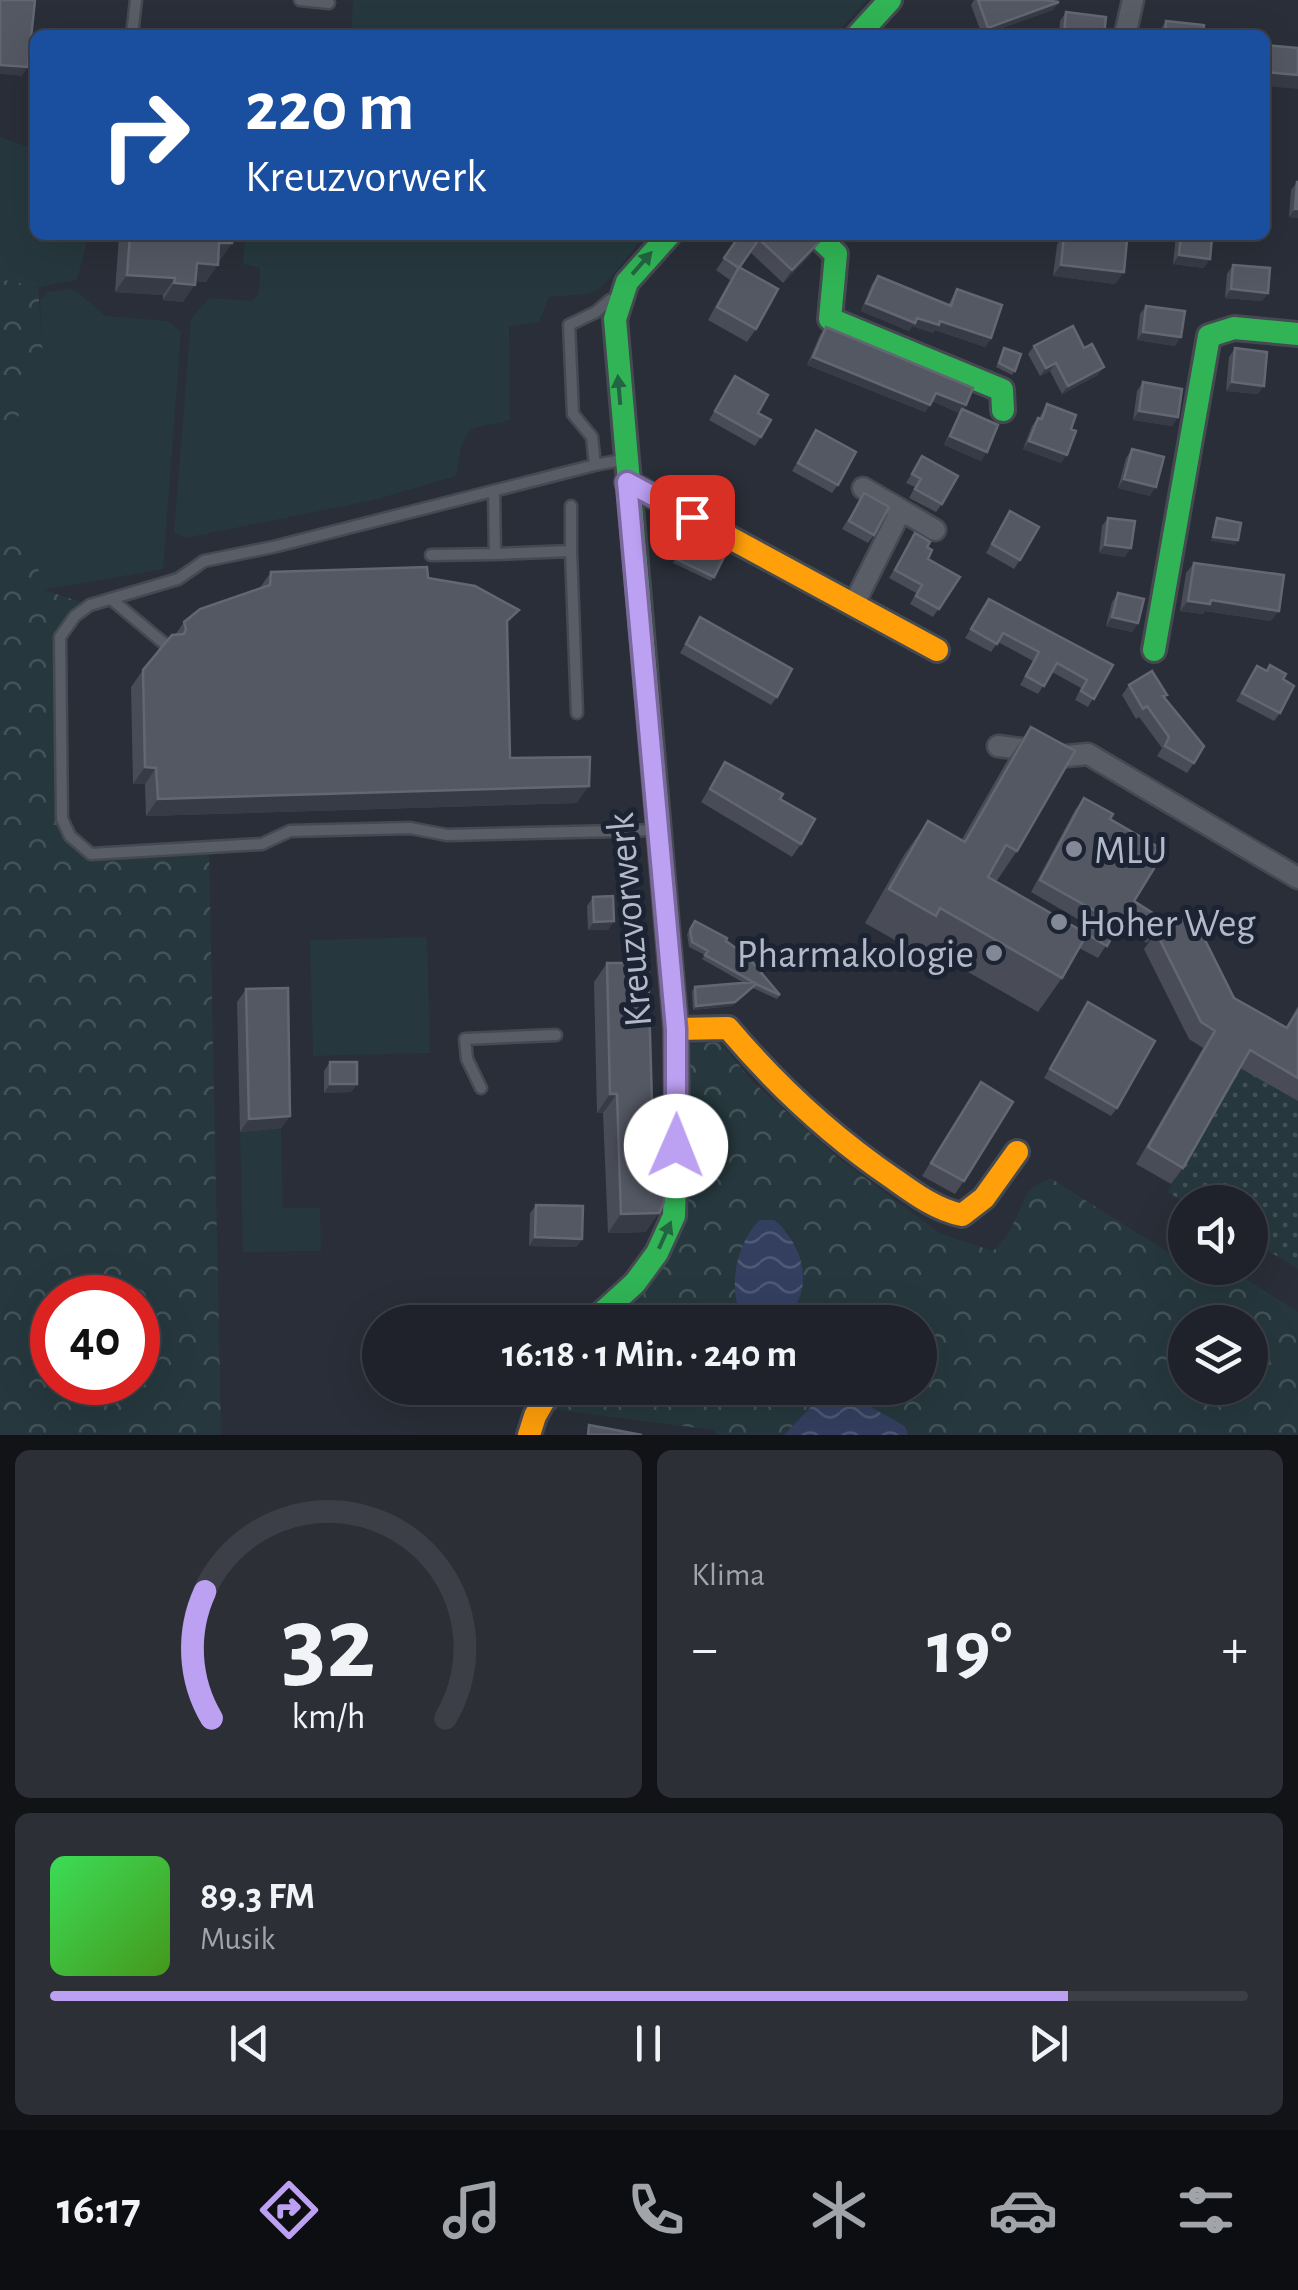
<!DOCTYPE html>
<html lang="de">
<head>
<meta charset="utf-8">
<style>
  :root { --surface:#1f222a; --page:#2c2f36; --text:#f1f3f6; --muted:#a1a4a8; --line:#3c3f47; --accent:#bca0f2 }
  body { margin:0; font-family:"Alegreya Sans",sans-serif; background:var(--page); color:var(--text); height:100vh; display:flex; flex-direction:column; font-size:38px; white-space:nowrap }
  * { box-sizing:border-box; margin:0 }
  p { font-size:32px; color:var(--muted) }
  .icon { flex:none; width:55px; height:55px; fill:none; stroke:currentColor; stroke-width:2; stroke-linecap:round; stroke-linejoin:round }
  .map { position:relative; height:1435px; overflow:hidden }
  .details { display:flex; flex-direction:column; gap:15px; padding:15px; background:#111317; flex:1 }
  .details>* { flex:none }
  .hud { position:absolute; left:30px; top:30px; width:1240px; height:210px; border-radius:15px; box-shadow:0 10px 40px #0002,0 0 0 2px var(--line); background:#1a4fa0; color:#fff; overflow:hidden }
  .tools { position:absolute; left:1168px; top:1185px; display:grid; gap:20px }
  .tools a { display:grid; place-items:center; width:100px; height:100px; border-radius:50%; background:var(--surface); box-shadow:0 10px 40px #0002,0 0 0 2px var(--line); font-size:50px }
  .speed { position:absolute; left:30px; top:1275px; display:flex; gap:20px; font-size:50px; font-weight:700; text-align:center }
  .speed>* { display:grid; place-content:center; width:130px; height:130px; border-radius:50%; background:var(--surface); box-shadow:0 10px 40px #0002,0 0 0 2px var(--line); line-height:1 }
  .speed .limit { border:15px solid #d22; background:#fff; color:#111 }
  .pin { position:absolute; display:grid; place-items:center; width:85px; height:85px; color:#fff; margin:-42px; border-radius:20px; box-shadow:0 5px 15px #0006 }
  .me { position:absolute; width:110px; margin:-55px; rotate:1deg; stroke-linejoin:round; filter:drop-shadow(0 0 8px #0008) }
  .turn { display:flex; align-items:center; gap:35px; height:210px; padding:0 50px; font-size:45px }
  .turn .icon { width:130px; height:130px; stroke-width:2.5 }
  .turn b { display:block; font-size:70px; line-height:85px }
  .big { font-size:75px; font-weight:700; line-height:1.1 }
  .details .tile { flex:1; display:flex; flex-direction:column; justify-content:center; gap:15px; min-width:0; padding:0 35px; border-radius:15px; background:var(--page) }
  .details .dial { align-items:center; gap:0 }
  .dial svg { height:260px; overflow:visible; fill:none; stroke:var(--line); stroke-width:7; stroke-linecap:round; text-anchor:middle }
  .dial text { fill:var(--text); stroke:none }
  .song { display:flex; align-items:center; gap:30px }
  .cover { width:120px; height:120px; border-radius:15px; background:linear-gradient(135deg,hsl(130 70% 55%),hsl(100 70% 35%)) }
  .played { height:10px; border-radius:5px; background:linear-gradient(90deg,var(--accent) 85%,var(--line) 85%) }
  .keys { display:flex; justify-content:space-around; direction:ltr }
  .heat { display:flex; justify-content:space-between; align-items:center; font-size:55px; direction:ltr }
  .details .tiles { flex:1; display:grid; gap:15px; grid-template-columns:1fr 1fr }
  .tile:last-child { grid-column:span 2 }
  .trip { position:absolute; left:362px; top:1305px; width:575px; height:100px; border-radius:50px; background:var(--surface); box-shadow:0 10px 40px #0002,0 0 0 2px var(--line); font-weight:700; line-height:100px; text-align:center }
  .dock { display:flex; height:160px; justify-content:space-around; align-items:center; background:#0c0e11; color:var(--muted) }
  .dock .icon { width:70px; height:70px }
  .dock .on { color:var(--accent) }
  .dock b { font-size:45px; color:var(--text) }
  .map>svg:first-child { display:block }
  .grass { fill:#26383e }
  .forest { fill:url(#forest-crowns); fill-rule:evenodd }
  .park { fill:url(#park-dots) }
  .water { fill:url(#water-waves) }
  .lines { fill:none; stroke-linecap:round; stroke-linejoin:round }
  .lane-casing { stroke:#454951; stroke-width:15 }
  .street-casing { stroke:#454951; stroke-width:25 }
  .fast-casing { stroke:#454951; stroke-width:28 }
  .slow-casing { stroke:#454951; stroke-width:28 }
  .lane { stroke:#595d66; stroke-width:10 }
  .street { stroke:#595d66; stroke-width:20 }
  .fast { stroke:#30b455; stroke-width:22 }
  .slow { stroke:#ff9f0a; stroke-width:22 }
  .wall { fill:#494c57 }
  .shaded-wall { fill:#373b45 }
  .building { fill:#545863; stroke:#636773; stroke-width:2.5 }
  .oneway { fill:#256442 }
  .route-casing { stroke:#7a689d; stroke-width:25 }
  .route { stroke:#bca0f2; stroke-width:18 }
  .poi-dot { fill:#838896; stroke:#1c2333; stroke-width:4 }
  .labels { text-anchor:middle; stroke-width:10; stroke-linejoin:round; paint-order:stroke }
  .poi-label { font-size:40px; fill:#b3b9c9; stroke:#1c2333; text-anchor:start }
  .street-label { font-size:40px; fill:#b3b9c9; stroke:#1c2333 }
</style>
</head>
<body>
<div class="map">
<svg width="1298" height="1435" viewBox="0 0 1298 1435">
  <defs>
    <pattern id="forest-crowns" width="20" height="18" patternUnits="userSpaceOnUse" patternTransform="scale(2.5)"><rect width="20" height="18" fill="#26383e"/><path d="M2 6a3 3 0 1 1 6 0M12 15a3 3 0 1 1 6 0" fill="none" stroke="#435359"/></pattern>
    <pattern id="park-dots" width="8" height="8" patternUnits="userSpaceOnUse" patternTransform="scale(2.5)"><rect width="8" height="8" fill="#26383e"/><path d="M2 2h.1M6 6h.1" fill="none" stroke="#435359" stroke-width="1.8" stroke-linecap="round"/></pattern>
    <pattern id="water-waves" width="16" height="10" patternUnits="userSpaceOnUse" patternTransform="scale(2.5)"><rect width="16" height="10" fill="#343f60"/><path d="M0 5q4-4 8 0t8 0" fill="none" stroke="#4f5975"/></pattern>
  </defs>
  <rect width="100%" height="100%" fill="#292e38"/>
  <path class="grass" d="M353 0H867L835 35H351Z
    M0 137 35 149V235H89L77 280 38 287 0 279Z
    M245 235H646C631 250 608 288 590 293 577 296 562 295 549 297L539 322 509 327 510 420 470 429 461 446 456 476 374 500 185 538 174 533 191 319 209 298 252 301 259 293 260 268 243 264Z
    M66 289 75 290 106 316 168 321 181 332 163 569 44 590 35 561 0 535V462L43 355 40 300 48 292Z
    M427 937 430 1053 313 1056 310 940Z
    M281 1128 283 1208H320L321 1251 243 1252 240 1132Z"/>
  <path class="forest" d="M0 279 38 287 43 355 0 462Z
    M0 535 36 561 44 590 90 605 60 637 62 819 91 854 209 851 221 1435H0ZM52 1298H138V1382H52Z
    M720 1042 752 1081 838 1158 941 1234 993 1251 1008 1235 1029 1190 1050 1178 1185 1263V1268H1228L1298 1312V1435H908L905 1425 821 1396 784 1435H718L713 1430 544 1408 557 1388H920V1322H781L789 1317 798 1249 786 1229 736 1276V1302L745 1322H602L664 1260 680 1045ZM1185 1322H1250V1388H1185Z"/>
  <path class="park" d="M1239 1067 1298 1101V1269L1250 1240V1202H1185L1167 1192Z"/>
  <path class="water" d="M760 1220H774C806 1245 816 1296 781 1322H745C726 1294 735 1243 760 1220Z
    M821 1396 860 1401 905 1426 908 1435H784Z"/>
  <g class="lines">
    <defs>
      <path id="lane" d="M300 0 329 3
        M132 35 136 0
        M622 460 595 465 273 547 204 561 178 579 90 605 75 616 60 637 62 819 70 836 91 854 262 844 290 831 410 828 447 835 658 830
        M595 465 592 437 573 414 569 325 596 312 610 300
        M571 551 577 713
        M495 554 571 551V506
        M431 555 495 554 494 491
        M111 599 166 645
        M481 1088 467 1059 465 1039 556 1035"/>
      <path id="street" d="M1125 35 1133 0
        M863 488 901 510
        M854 604 901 510 935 530
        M998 746 1022 749 1045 758 1088 754 1298 878"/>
      <path id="fast" d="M858 35 890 0
        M816 235 836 254 830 319 1002 390 1003 410
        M1154 650 1209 336 1234 328 1298 334
        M592 1322 635 1283 657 1253 674 1216 677 1112 676 1029 615 319 627 282 669 235"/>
      <path id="slow" d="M627 482 937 650
        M676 1029 728 1028C777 1086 831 1136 894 1179 915 1194 937 1210 962 1215L984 1198 1017 1152
        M529 1435 535 1416 551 1388"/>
    </defs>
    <use href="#lane" class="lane-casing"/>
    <use href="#street" class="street-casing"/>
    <use href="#fast" class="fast-casing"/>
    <use href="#slow" class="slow-casing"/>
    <use href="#lane" class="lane"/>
    <use href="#street" class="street"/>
    <use href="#fast" class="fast"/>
    <use href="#slow" class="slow"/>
  </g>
  <path class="wall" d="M974 0H1044L1059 2 1053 10 982 35 971 5Z
    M1066 12 1104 35H1059L1060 21Z
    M1166 21 1203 35H1160V30Z
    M1297 182 1298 218 1289 217 1291 190Z
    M119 235H232V243L220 260H218L206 282 195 281 183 302 163 300V295L115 292Z
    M740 235 759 239 819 242 810 255 783 283 750 252 739 267 756 329 747 342 708 320 730 280 716 270Z
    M1063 235H1080L1124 272 1115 284 1053 276 1057 245Z
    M1176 235H1207L1204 268 1173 264Z
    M1233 265 1268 293 1262 301 1225 298 1227 274Z
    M878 276 948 305 957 289 991 338 985 347 935 330 933 333 912 326 909 331 861 311 872 284Z
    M1146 306 1175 346 1137 340 1140 314Z
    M826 327 966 405 963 410 981 461 944 445 959 413 932 401 925 412 807 365 820 335Z
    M1034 346 1098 375 1062 394 1050 371 1040 376 1028 354Z
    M1004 348 1015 371 1012 375 996 367Z
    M1235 348 1258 394 1226 391 1229 357Z
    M735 376 758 413 761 437 755 446 709 420Z
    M1143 382 1178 417 1172 426 1133 420 1137 391Z
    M1047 404 1071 429 1061 463 1023 449 1032 426 1038 418H1039Z
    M816 430 838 485 832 493 792 471Z
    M1132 449 1150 496 1118 488 1126 458Z
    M922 456 942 504 936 512 909 498 915 487 906 483Z
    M864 493 874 535 868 543 842 529Z
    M1010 511 1020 560 1014 569 986 553Z
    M1108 518 1125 557 1099 553 1102 526Z
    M915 533 927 547 928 559 960 577 933 617 910 604 916 593 889 578Z
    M685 539 714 577 711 581 673 563Z
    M1194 563 1271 621 1205 611 1203 614 1180 611 1186 573Z
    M271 572 428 578 507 626 510 758 577 803 146 816 145 784H133L131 687 143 670 175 635 184 622 259 589Z
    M1118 593 1138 623 1132 632 1106 626 1112 602Z
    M989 599 1113 665 1088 707 1075 700 1081 688 1052 672 1038 694 1020 685 1033 661 998 642 991 652 965 638Z
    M700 617 777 697 771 705 680 653Z
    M1257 666 1283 679 1280 713 1274 721 1236 701Z
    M1129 685 1167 695 1164 698 1194 763 1187 773 1157 756 1162 748 1139 717 1136 719 1122 695Z
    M1031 727 1017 851 996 882 1084 932 1088 925 1031 892 1075 810 1084 798 1151 858 1134 901 1162 919 1147 943 1118 927 1098 958 1079 948 1062 978 1038 1012 917 943 912 950 865 923 904 855 928 821 961 841 1007 761Z
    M725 762 780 799 801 844 792 857 701 802Z
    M593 897 614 921 608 930H588L587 906Z
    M695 921 726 941 780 995 777 999 753 988 732 1006 693 1010 692 991 695 987 744 983 702 959 705 955 689 947 687 934Z
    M1156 932 1234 998 1286 1027 1298 1006V1101L1240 1068 1183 1168 1171 1184 1136 1164 1203 1048 1189 1039 1144 949Z
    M607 963 652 1104 646 1232 608 1233 603 1113H597L594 982Z
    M246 989 290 1116 281 1128 240 1132 237 1002Z
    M1088 1002 1117 1108 1111 1116 1044 1078Z
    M330 1062 357 1084 351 1092 324 1093V1071Z
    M981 1082 964 1181 955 1194 922 1176Z
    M536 1205 582 1239 576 1247 529 1246 530 1213Z"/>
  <path class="shaded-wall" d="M1059 2 1053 10 983 35 988 28Z
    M0 65 28 67 22 76 0 74Z
    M1265 72 1298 75V89L1265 86Z
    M1295 209H1298V218L1289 217Z
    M819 242 810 255 783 283 792 270Z
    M219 243H232L220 260 208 259Z
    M1179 255 1210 259 1204 268 1173 264Z
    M197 263 218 265 206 282 185 280Z
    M1061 265 1124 272 1115 284 1053 276Z
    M127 275 175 278 163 295 115 292Z
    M174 283 195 285 183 302 163 300Z
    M1231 289 1268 293 1262 301 1225 298Z
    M866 303 917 318 940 321 991 338 985 347 935 330 933 333 912 326 909 331 861 311Z
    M1143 332 1181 337 1175 346 1137 340Z
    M813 357 930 405 925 412 807 365Z
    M1056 363 1050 371 1040 376 1046 368Z
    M1104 367 1098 375 1062 394 1068 386Z
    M1232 382 1264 386 1258 394 1226 391Z
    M936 393 966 405 960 413 962 409 959 413 930 400Z
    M1139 411 1178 417 1172 426 1133 420Z
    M950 436 987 452 981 461 944 445Z
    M1029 441 1067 455 1061 463 1023 449Z
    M1124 479 1156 487 1150 496 1118 488Z
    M1213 537 1238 540 1235 545 1210 541Z
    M1105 545 1131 548 1125 557 1099 553Z
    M1211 600 1279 611 1271 621 1205 611 1203 614 1180 611 1188 601Z
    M1112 617 1138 623 1132 632 1106 626Z
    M145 767 156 768 145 784H133Z
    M589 786 577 803 146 816 158 799Z
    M614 921 608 930H588L594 922Z
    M756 984 732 1006 693 1010 696 1006Z
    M330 1084H357L351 1092 324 1093Z
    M610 1094H617L603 1113H597Z
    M290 1116 281 1128 240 1132 249 1119Z
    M659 1213 646 1232 608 1233 621 1214Z
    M535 1237 582 1239 576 1247 529 1246Z"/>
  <path class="building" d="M0 0H35L28 67 0 65Z
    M978 0H1044L1059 2 988 28Z
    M1066 12 1106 17 1104 35H1064Z
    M1166 21 1204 25 1203 35H1165Z
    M1265 45 1298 48V75L1265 72Z
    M1297 182H1298V209H1295Z
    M130 235H232V243H219L218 265 197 263 195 285 174 283 175 278 127 275Z
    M740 235H752L759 239 739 268 724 258Z
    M763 235H811L819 242 792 270 759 239Z
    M1064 235H1080L1127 240 1124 272 1061 265Z
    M1181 235H1207V238H1212L1210 259 1179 255Z
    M1233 265 1270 268 1268 293 1231 289Z
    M739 267 778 289 756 329 717 307Z
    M878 276 951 306 957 289 1002 305 991 338 940 321 939 325 917 318 915 323 866 303Z
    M1146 306 1185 311 1181 337 1143 332Z
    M1073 326 1084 348 1092 344 1104 367 1068 386 1056 363 1046 368 1034 346Z
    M826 327 973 388 966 405 936 393 930 405 813 357Z
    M1004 348 1021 354 1015 371 999 363Z
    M1235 348 1267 352 1264 386 1232 382Z
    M735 376 768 395 758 413 771 420 761 437 715 411Z
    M1143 382 1182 389 1178 417 1139 411Z
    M1047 404 1076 415 1071 429 1076 431 1067 455 1029 441 1038 418 1042 419Z
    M962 409 998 425 987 452 950 436Z
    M816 430 856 452 838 485 798 463Z
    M1132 449 1164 457 1156 487 1124 479Z
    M922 456 958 476 942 504 915 489 921 479 912 474Z
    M864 493 889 507 874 535 849 521Z
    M1010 511 1039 527 1020 560 992 544Z
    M1108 518 1135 521 1131 548 1105 545Z
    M1217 518 1241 523 1238 540 1213 537Z
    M915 533 930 542 927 547 932 550 928 559 960 577 939 609 916 596 922 585 895 570Z
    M685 539 724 557 714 577 676 559Z
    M1194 563 1284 575 1279 611 1211 600 1210 604 1188 601Z
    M427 567 428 578 475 586 519 610 507 621 510 758 590 757 589 786 158 799 156 768 145 767 143 670 172 635 184 634 186 629 184 622 200 609 270 585 271 572Z
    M1118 593 1144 599 1138 623 1112 617Z
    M989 599 1113 665 1094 699 1081 691 1087 680 1057 663 1044 686 1026 676 1039 652 1003 633 997 644 971 629Z
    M700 617 792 669 777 697 686 644Z
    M1270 665 1286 674 1283 679 1294 686 1280 713 1242 693 1257 666 1267 671Z
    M1152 671 1167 695 1163 696 1204 746 1194 763 1165 746 1169 737 1147 706 1143 709 1129 685Z
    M1031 727 1075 751 1017 851 1006 845 988 877 1087 934 1062 978 940 908 936 916 889 889 928 821 965 842Z
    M725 762 783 794 780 799 815 819 801 844 710 789Z
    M1084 798 1113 814 1110 819 1158 847 1151 858 1158 862 1134 901 1162 919 1155 931 1125 913 1107 946 1085 933 1097 912 1040 880Z
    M613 896 614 921 594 922 593 897Z
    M1192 914 1234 998 1287 1028 1298 1010V1078L1250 1050 1183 1168 1148 1147 1215 1031 1201 1022 1156 932Z
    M695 921 727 938 726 941 748 957 780 995 756 984 735 1002 696 1006 695 987 753 982 705 955 708 951 692 942 690 930Z
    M607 963H648L652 1104H663L664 1202 659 1213 621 1214 617 1094H610Z
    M288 988 290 1116 249 1119 246 989Z
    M1088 1002 1155 1041 1117 1108 1050 1069Z
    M330 1062H357V1084H330Z
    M981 1082 1013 1102 964 1181 931 1163Z
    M536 1205 583 1206 582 1239 535 1237Z
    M589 1425 642 1435H588Z"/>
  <defs><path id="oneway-solid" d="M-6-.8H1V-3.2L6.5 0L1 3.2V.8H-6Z" transform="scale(2.5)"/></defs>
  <g class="oneway">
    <use href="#oneway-solid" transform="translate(642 263) rotate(-49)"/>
    <use href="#oneway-solid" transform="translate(619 390) rotate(-95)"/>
    <use href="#oneway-solid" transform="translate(665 1235) rotate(-66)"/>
  </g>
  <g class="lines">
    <defs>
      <path id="route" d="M676 1146V1029L627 482 692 517"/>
    </defs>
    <use href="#route" class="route-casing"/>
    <use href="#route" class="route"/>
  </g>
  <g class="poi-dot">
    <circle cx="1074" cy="849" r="10"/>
    <circle cx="1059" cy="922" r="10"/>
    <circle cx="994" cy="953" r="10"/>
  </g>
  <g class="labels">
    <g class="poi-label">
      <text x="1094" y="863">MLU</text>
      <text x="1079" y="936">Hoher Weg</text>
      <text x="974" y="967" text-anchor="end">Pharmakologie</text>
    </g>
    <g class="street-label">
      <text transform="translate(628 920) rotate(-95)" y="14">Kreuzvorwerk</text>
    </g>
  </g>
</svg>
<div class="tools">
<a><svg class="icon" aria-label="sound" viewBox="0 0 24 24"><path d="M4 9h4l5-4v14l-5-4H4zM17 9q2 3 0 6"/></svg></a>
<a><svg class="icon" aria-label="layers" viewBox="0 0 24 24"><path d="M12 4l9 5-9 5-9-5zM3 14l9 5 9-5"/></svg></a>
</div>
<div class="speed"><div class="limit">40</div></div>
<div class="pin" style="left:692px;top:517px;background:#d93025"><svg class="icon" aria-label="arrive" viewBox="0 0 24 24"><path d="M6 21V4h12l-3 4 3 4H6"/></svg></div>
<svg class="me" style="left:676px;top:1146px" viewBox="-20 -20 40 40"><circle r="19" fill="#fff"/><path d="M0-13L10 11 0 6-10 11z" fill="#bca0f2"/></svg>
<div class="trip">16:18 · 1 Min. · 240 m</div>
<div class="hud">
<div class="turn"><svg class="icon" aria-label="right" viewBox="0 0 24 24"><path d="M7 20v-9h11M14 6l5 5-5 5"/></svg><div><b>220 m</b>Kreuzvorwerk</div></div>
</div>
</div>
<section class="details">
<div class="tiles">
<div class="tile dial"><svg viewBox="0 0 100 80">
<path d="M14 69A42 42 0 1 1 86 69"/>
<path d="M14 69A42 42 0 0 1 12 30" stroke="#bca0f2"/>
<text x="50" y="56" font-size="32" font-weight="700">32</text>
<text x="50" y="72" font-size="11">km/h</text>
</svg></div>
<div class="tile"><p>Klima</p>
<div class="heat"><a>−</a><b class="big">19°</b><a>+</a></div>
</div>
<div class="tile">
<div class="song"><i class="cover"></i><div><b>89.3 FM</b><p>Musik</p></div></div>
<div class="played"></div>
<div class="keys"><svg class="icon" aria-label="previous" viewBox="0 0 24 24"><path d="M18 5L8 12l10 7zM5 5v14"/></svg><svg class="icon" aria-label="pause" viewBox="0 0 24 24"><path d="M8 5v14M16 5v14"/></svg><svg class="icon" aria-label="next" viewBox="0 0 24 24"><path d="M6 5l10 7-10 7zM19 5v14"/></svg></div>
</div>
</div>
</section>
<nav class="dock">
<b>16:17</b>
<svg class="icon on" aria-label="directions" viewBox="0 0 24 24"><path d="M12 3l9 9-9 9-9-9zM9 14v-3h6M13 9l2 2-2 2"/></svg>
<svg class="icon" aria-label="music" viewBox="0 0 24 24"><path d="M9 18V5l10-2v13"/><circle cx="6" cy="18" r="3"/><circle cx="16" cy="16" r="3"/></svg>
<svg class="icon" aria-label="phone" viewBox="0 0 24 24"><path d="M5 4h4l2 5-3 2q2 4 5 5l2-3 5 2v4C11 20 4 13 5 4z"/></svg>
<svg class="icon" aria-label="climate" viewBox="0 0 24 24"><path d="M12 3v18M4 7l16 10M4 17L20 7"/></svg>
<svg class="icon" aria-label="car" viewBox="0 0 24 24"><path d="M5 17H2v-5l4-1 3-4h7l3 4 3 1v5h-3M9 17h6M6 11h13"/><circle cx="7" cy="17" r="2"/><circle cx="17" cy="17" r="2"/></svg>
<svg class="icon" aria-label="filters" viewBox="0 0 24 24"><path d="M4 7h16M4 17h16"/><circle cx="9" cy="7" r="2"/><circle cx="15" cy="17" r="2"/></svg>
</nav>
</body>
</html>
